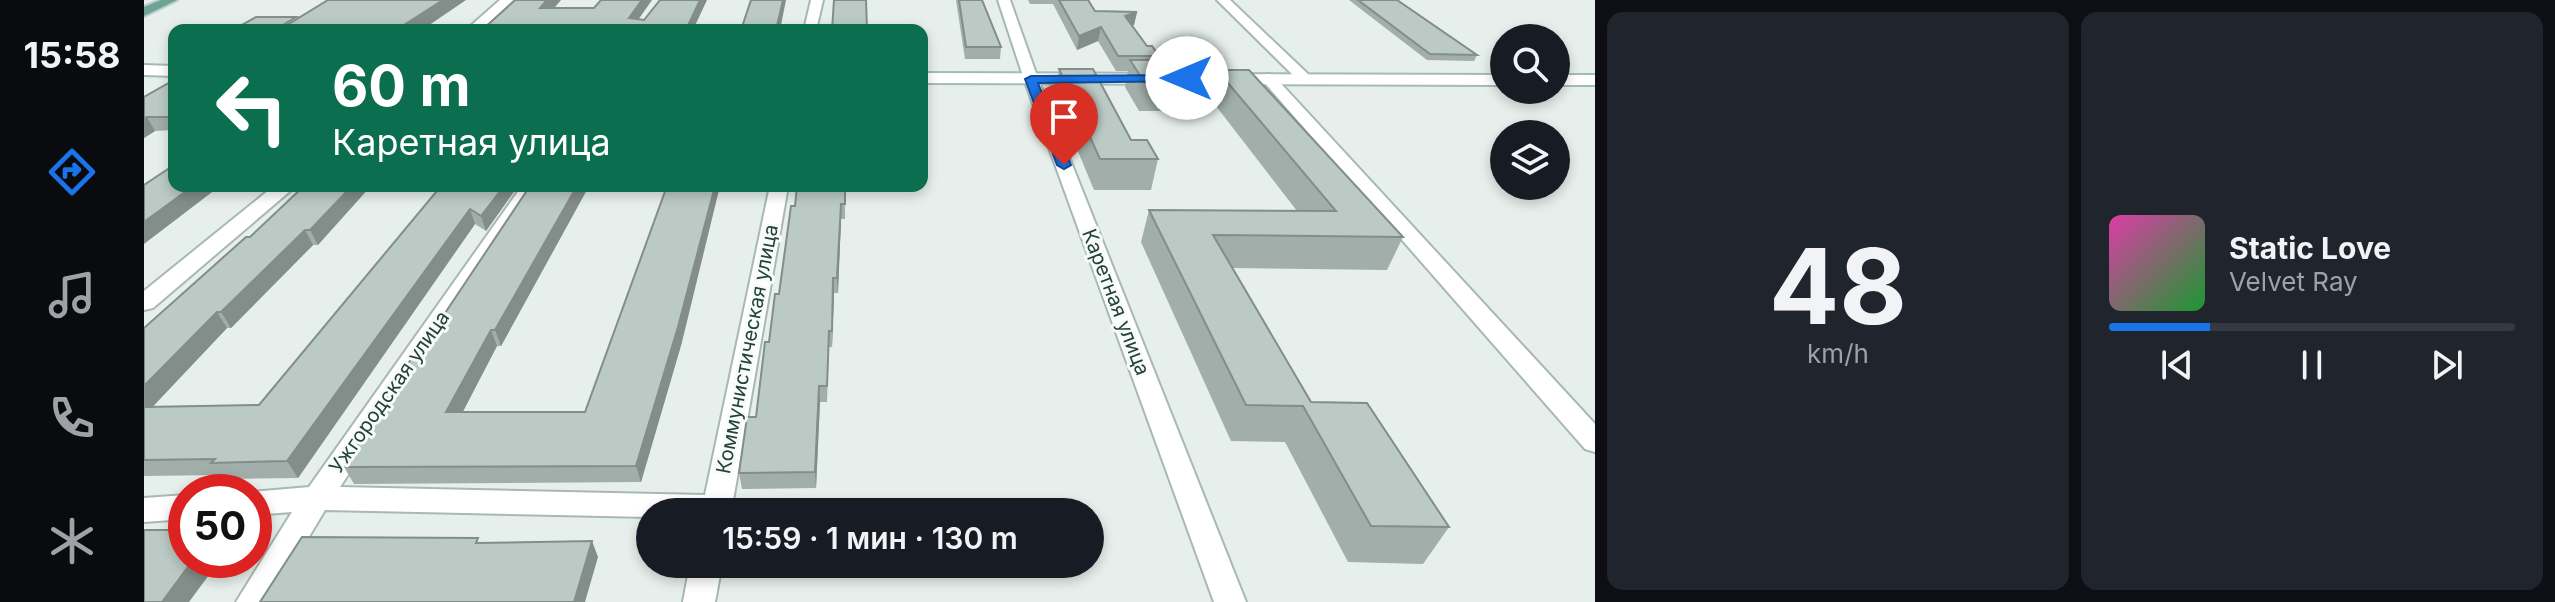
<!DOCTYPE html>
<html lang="ru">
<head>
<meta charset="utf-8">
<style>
  :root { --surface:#171b24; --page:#20242c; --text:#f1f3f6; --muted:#9ea1a6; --line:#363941; --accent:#1a73e8 }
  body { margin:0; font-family:Inter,sans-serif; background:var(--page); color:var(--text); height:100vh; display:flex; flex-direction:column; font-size:30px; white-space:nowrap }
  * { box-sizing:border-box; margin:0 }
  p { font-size:26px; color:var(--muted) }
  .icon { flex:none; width:44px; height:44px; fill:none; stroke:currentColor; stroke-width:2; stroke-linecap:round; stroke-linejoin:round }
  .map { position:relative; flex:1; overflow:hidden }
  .panel { display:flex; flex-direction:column; gap:12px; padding:12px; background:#0d0f14; width:960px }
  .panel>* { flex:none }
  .guide { position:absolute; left:24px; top:24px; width:760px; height:168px; border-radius:16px; box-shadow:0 4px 12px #0003; background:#0b6e4f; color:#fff; overflow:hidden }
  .controls { position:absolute; left:1346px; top:24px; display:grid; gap:16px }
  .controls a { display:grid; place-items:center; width:80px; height:80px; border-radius:50%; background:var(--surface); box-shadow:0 4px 12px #0003; font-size:40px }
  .speed { position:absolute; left:24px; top:474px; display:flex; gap:16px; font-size:40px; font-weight:700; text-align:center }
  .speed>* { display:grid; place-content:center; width:104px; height:104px; border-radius:50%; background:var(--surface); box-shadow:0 4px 12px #0003; line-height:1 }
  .speed .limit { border:12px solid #d22; background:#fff; color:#111 }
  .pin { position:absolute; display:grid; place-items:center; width:68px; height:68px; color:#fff; margin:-82px -34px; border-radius:50% 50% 50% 0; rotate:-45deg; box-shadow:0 0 8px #0007 }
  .pin .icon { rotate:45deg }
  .me { position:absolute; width:88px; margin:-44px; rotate:270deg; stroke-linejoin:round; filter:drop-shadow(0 0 6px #0008) }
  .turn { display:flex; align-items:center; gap:28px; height:168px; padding:0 32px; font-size:36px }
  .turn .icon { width:104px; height:104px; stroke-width:2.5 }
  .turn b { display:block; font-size:56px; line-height:68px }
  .panel .tile { flex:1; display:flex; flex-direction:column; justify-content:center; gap:12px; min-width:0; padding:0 28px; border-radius:16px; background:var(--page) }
  .panel .dial { align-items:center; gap:0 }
  .dial b { font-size:104px; line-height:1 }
  .song { display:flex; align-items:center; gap:24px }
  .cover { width:96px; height:96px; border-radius:12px; background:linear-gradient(135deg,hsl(320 70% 55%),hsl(130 70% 35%)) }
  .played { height:8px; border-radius:4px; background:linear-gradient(90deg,var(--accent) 25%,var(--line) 25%) }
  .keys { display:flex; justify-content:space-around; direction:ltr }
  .panel .tiles { flex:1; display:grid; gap:12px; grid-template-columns:repeat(2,1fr) }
  .trip { position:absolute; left:492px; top:498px; width:468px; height:80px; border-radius:40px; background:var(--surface); box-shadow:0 4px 12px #0003; font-weight:600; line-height:80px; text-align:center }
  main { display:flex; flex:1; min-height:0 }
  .tab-bar { display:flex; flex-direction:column; width:144px; justify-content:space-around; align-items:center; background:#090b0e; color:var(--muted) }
  .tab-bar .icon { width:56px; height:56px }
  .tab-bar .on { color:var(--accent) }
  .tab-bar b { font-size:36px; color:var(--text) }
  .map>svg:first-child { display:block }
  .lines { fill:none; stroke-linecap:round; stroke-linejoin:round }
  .minor-casing { stroke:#a8b8b2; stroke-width:4 }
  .tertiary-casing { stroke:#a8b8b2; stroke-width:4 }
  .secondary-casing { stroke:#a4bbb3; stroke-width:4 }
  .primary-casing { stroke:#c2cac8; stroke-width:4 }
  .minor { fill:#fff; fill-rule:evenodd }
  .tertiary { fill:#fff; fill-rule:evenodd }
  .secondary { fill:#fff; fill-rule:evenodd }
  .primary { fill:#6aa596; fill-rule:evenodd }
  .wall { fill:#a1aea9 }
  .shaded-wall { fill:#838d89 }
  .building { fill:#bbcac4; stroke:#838d89; stroke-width:2 }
  .route { fill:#1a73e8; stroke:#114b97; stroke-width:2 }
  .labels { text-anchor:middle; stroke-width:6; stroke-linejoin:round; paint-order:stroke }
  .street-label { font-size:20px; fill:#24423a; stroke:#f7fbf9 }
</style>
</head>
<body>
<main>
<nav class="tab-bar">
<b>15:58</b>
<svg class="icon on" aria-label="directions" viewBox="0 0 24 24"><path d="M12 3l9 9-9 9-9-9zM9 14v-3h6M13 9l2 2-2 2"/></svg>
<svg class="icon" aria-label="music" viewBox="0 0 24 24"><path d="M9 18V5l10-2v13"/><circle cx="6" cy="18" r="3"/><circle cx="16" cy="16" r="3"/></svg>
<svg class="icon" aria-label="phone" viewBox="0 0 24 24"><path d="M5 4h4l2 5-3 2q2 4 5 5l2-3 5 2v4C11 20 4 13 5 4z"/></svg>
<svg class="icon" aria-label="climate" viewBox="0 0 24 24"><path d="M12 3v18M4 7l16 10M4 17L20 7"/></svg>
</nav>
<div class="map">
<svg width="1451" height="602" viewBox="0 0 1451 602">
  <rect width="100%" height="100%" fill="#e6efeb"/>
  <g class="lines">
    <defs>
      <path id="minor" d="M667 0H679L672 30H660Z
        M854 0H866L894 79 1102 602H1070L880 79Z
        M1073 0H1086L1166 76V82H1156Z
        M1124 74 1129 75 1451 424V452L1441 449 1119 81V75Z
        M378 186H396L196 487 561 495 626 186H644L587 512H506V517L181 510 126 602H92L148 512 110 515V492H107L165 487Z
        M42 495V519L0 522V498Z
        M546 564H578L571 602H539Z"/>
      <path id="tertiary" d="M356 0H370L337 30H322Z
        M130 186H152L9 308 0 310V291Z"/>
      <path id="secondary" d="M0 65 30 66V76L0 75Z
        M778 73 1360 75V85L778 83Z
        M1412 75H1451V85H1412Z"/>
      <path id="primary" d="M17 0H33L0 16V7Z"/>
    </defs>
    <use href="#minor" class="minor-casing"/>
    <use href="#tertiary" class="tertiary-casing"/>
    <use href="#secondary" class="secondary-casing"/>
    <use href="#primary" class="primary-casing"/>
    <use href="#minor" class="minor"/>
    <use href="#tertiary" class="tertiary"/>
    <use href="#secondary" class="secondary"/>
    <use href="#primary" class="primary"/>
  </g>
  <path class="wall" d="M812 0H838L857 47 856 59H821Z
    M884 0H944L951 11 993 12 990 25 988 26 1003 46 1015 56 1014 60 1046 83 1039 111H995L981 87 984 71H972L954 41 933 50 909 4H886Z
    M1205 0H1253L1333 55 1330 61 1283 60Z
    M915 69 987 140 1014 159 1007 190H950L911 96Z
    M1073 70 1259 237 1243 270 1089 268 1167 402 1305 527 1279 564 1204 562 1141 442 1087 441 997 242 1005 210 1153 211 1065 97Z
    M30 80V130L11 131 0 138V97Z
    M160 186 174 245H169L87 328H83L8 407 115 405 297 186H374L342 231 331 224 154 478 80 479 77 475 0 476V328L106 237Z
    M386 186H445L357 346H353L318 412H441L538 342 497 482 210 484 200 467 281 343Z
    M701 186V219H697L694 293H690L688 347H685L683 402H676L672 488 598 489 595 473 612 417 625 342 635 294Z"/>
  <path class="shaded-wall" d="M299 0H322L278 30H252Z
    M403 0H417L399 21 396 8Z
    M498 0H508L487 30 485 18Z
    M556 0H563L549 30H542Z
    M639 0H642L636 30H632Z
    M993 12 990 25 979 30 981 16Z
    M957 27 954 41 933 50 935 36Z
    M3 117 11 131 0 138V119Z
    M49 186H76L0 244V222Z
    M208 186H227L174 245 166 230Z
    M360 186H374L342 231 337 216Z
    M433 186H445L357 346 351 330Z
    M571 186H576L538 342 497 482 492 466Z
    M697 204V219L694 293 693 278Z
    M326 209 331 224 154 478 143 461Z
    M161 230 169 245 87 328 77 312Z
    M689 278 690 293 688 347V331Z
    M73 312 83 328 0 416V386Z
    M347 330 353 346 310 429 302 412Z
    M675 386 676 402 672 488 671 472Z
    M448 541 454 557 441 602H430Z
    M49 560H76L45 602H18Z"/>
  <path class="building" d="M184 0H299L252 30H135Z
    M371 0H403L396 8H450L457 0H498L485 18 500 20 516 0H556L542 30H338Z
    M607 0H639L632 30H597Z
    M690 0H722L723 30H688Z
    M815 0H838L857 47H822Z
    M915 0H944L951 11 993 12 981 16 1003 46H1008L1015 56H974L957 27 935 36Z
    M1214 0H1253L1333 55 1286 54Z
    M112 17H152L131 30H89Z
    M986 60H1029L1046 83H1001Z
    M915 69H949L987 140H1003L1014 159H956Z
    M1073 70H1105L1259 237 1069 235 1167 402 1223 403 1305 527 1227 526 1159 406 1102 405 1005 210 1192 211Z
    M30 80V117H3L0 119V97Z
    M30 165V186H49L0 222V185Z
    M160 186H208L166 230H161L77 312H73L0 386V328L102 237H106Z
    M297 186H360L337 216 326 209 143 461 67 463 71 459 0 460V407L115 405Z
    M386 186H433L351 330H347L302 412H441L523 186H571L534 327 492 466 200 467 277 343H281Z
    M653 186H701V204H697L693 278H689L688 331H685L683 386H675L671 472 595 473 603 417H612L621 342H625L631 294H635L647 206H651Z
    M0 530H42V560H49L18 602H0Z
    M158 537 334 538 332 543 448 541 430 602H116Z"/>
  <path class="route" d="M1043 75 1047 76V81L894 83 927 165 920 169 913 165 881 79 887 76Z"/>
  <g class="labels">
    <g class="street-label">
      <text transform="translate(972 302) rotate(69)" y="7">Каретная улица</text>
      <text transform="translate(603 349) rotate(-79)" y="7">Коммунистическая улица</text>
      <text transform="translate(245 392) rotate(-55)" y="7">Ужгородская улица</text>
    </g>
  </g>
</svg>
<div class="controls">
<a><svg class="icon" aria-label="search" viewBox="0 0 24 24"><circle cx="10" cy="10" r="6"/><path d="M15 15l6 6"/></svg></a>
<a><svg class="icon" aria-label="layers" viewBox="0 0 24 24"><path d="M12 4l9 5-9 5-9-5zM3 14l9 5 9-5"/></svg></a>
</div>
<div class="speed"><div class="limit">50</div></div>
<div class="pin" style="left:920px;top:165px;background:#d93025"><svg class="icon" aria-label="arrive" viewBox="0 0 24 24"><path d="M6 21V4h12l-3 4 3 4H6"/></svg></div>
<svg class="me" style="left:1043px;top:78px" viewBox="-20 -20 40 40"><circle r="19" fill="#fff"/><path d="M0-13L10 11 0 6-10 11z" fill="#1a73e8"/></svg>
<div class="trip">15:59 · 1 мин · 130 m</div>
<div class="guide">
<div class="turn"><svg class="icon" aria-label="left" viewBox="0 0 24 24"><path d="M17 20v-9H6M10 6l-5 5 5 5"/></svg><div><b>60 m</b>Каретная улица</div></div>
</div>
</div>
<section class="panel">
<div class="tiles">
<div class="tile dial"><b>48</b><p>km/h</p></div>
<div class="tile">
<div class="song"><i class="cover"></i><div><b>Static Love</b><p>Velvet Ray</p></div></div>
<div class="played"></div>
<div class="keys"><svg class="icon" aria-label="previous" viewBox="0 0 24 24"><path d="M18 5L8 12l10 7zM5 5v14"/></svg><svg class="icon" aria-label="pause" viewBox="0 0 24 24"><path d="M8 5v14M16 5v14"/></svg><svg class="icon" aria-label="next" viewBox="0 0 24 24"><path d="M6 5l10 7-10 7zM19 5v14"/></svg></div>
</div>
</div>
</section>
</main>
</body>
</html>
